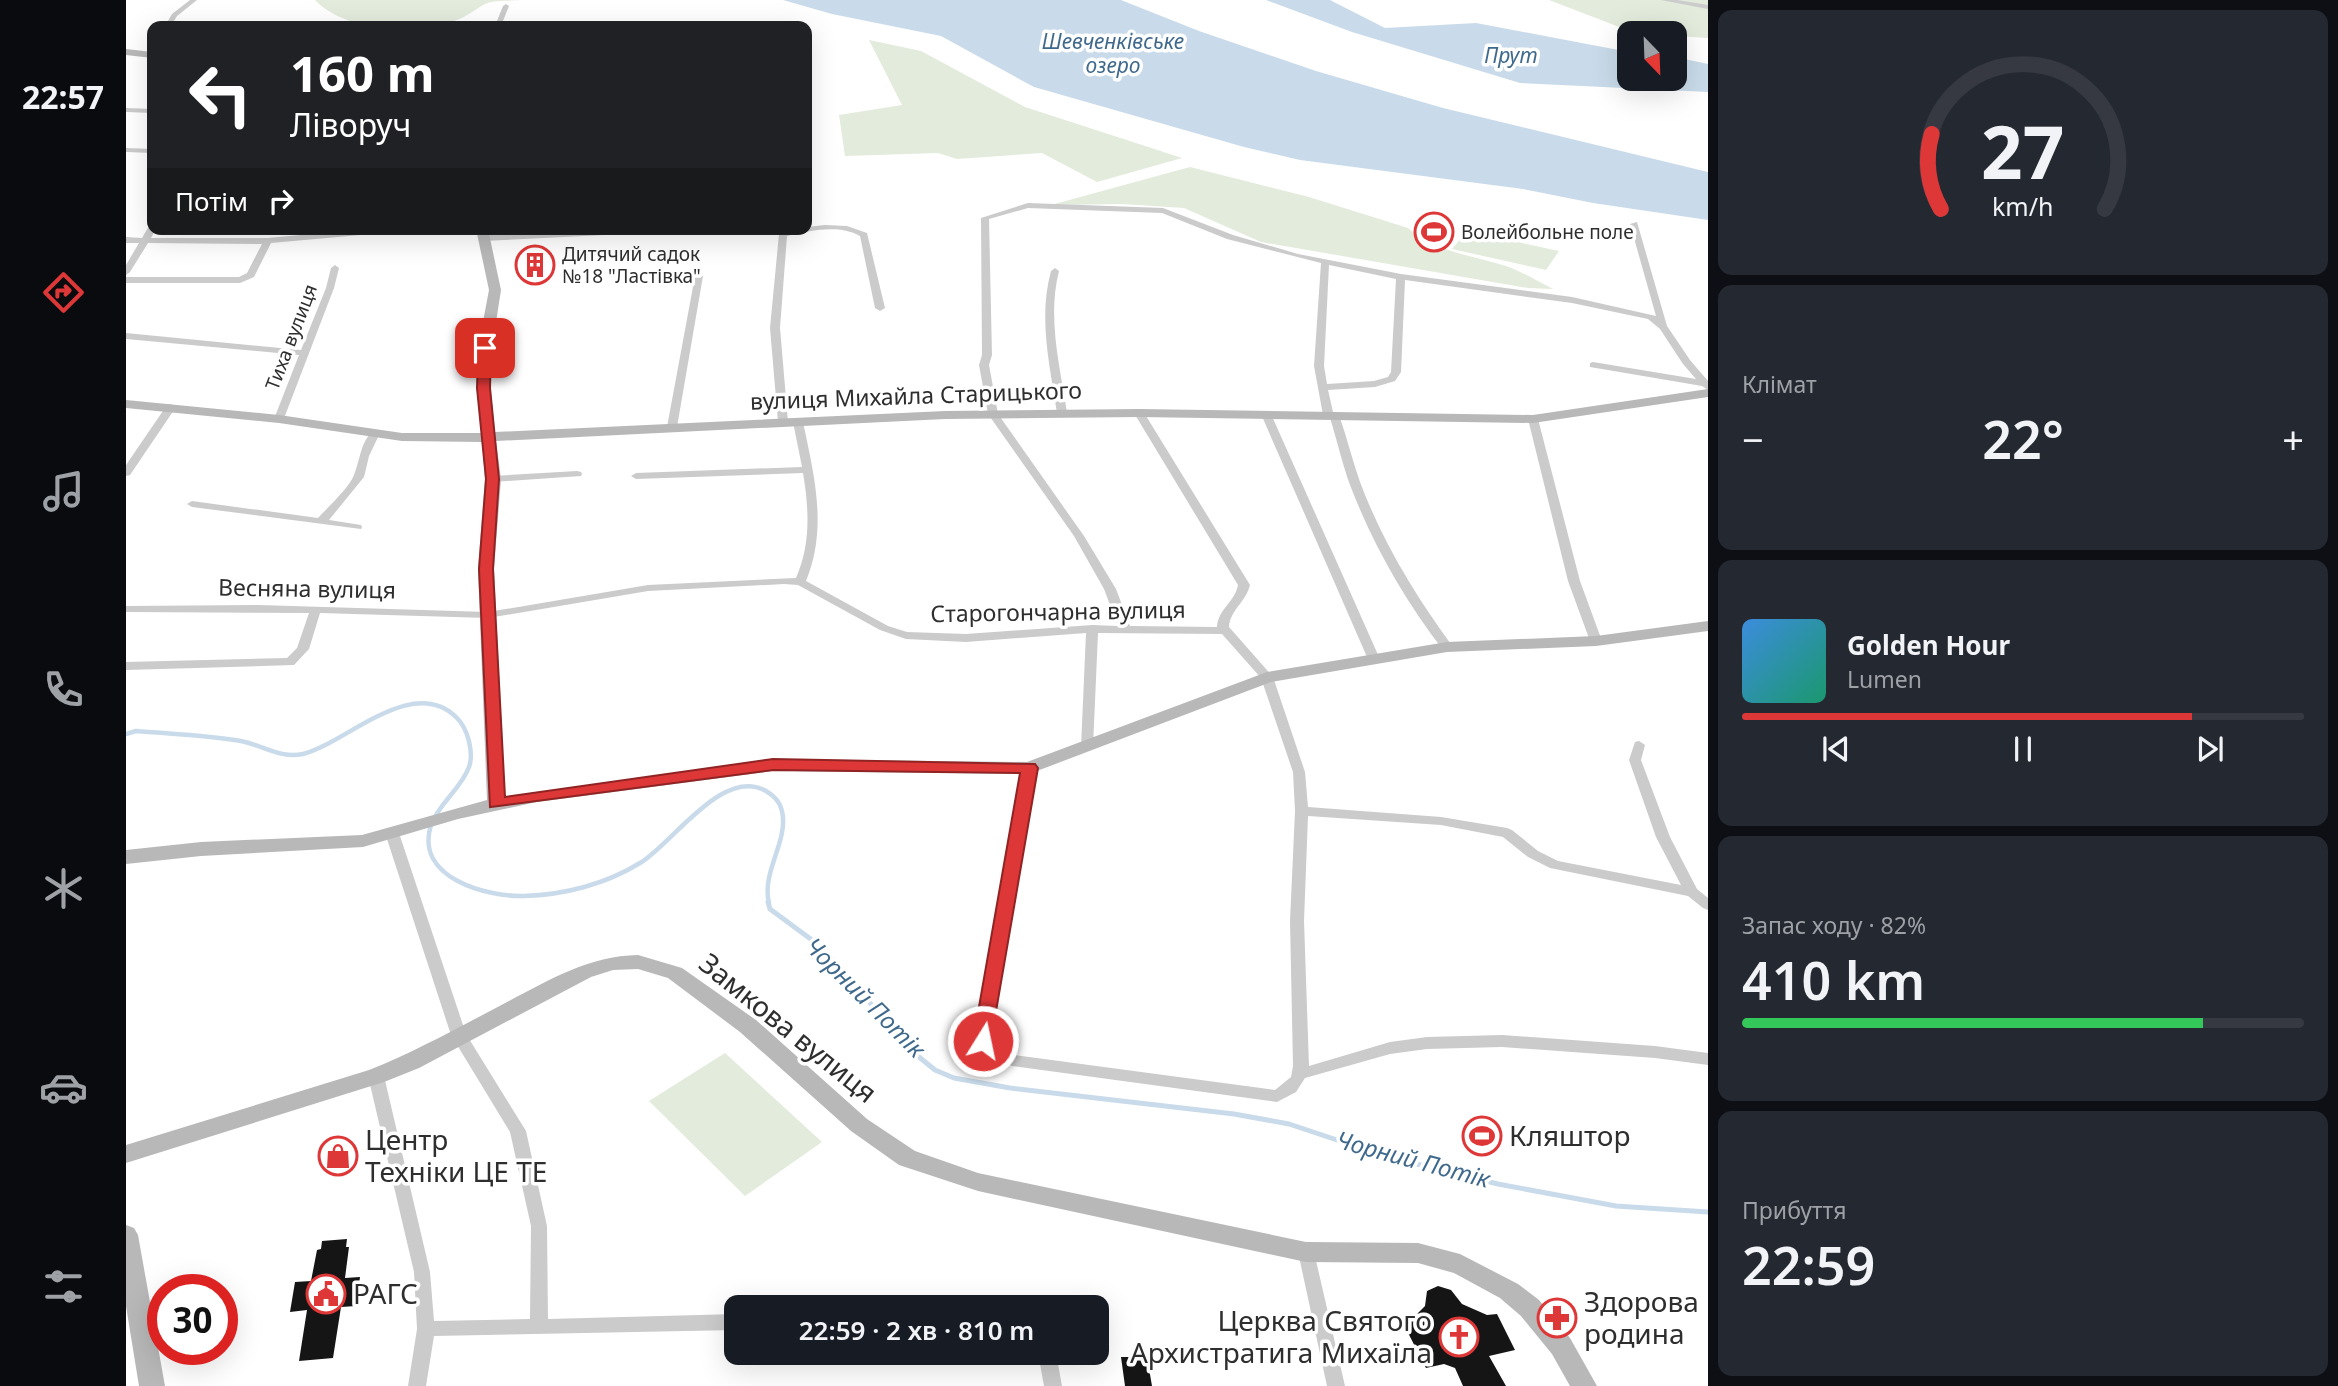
<!DOCTYPE html>
<html lang="uk">
<head>
<meta charset="utf-8">
<style>
  :root { --surface:#171b24; --page:#242831; --text:#f1f3f6; --muted:#9ea1a6; --line:#363941; --accent:#de3737 }
  body { margin:0; font-family:"Noto Sans",sans-serif; background:var(--page); color:var(--text); height:100vh; display:flex; flex-direction:column; font-size:26px; white-space:nowrap }
  * { box-sizing:border-box; margin:0 }
  p { font-size:23px; color:var(--muted) }
  .icon { flex:none; width:38px; height:38px; fill:none; stroke:currentColor; stroke-width:2; stroke-linecap:round; stroke-linejoin:round }
  .map { position:relative; flex:1; overflow:hidden }
  .sheet { display:flex; flex-direction:column; gap:10px; padding:10px; background:#0d0f14; width:630px }
  .sheet>* { flex:none }
  .top-card { position:absolute; left:21px; top:21px; width:665px; height:214px; border-radius:14px; box-shadow:0 7px 28px #0002; background:#202124; color:#fff; overflow:hidden }
  .needle { width:46px; rotate:157deg }
  .tools { position:absolute; left:1491px; top:21px; display:grid; gap:14px }
  .tools a { display:grid; place-items:center; width:70px; height:70px; border-radius:14px; background:var(--surface); box-shadow:0 7px 28px #0002; font-size:35px }
  .speed { position:absolute; left:21px; top:1274px; display:flex; gap:14px; font-size:35px; font-weight:700; text-align:center }
  .speed>* { display:grid; place-content:center; width:91px; height:91px; border-radius:50%; background:var(--surface); box-shadow:0 7px 28px #0002; line-height:1 }
  .speed .limit { border:10px solid #d22; background:#fff; color:#111 }
  .pin { position:absolute; display:grid; place-items:center; width:60px; height:60px; color:#fff; margin:-30px; border-radius:14px; box-shadow:0 4px 10px #0006 }
  .me { position:absolute; width:77px; margin:-38px; rotate:10deg; stroke-linejoin:round; filter:drop-shadow(0 0 5px #0008) }
  .turn { display:flex; align-items:center; gap:24px; height:147px; padding:0 28px; font-size:32px }
  .turn .icon { width:91px; height:91px; stroke-width:2.5 }
  .turn b { display:block; font-size:49px; line-height:60px }
  .then { display:flex; align-items:center; height:66px; padding:0 28px; background:#0003; gap:14px; font-size:26px }
  .big { font-size:52px; font-weight:600; line-height:1.1 }
  .sheet .card { flex:1; display:flex; flex-direction:column; justify-content:center; gap:10px; min-width:0; padding:0 24px; border-radius:14px; background:var(--page) }
  .sheet .dial { align-items:center; gap:0 }
  .dial svg { height:182px; overflow:visible; fill:none; stroke:var(--line); stroke-width:7; stroke-linecap:round; text-anchor:middle }
  .dial text { fill:var(--text); stroke:none }
  .song { display:flex; align-items:center; gap:21px }
  .cover { width:84px; height:84px; border-radius:10px; background:linear-gradient(135deg,hsl(210 70% 55%),hsl(160 70% 35%)) }
  .played { height:7px; border-radius:4px; background:linear-gradient(90deg,var(--accent) 80%,var(--line) 80%) }
  .keys { display:flex; justify-content:space-around; direction:ltr }
  .heat { display:flex; justify-content:space-between; align-items:center; font-size:38px; direction:ltr }
  .charge { height:10px; border-radius:5px; background:linear-gradient(90deg,#34c759 82%,var(--line) 0) }
  .trip { position:absolute; left:598px; top:1295px; width:385px; height:70px; border-radius:14px; background:var(--surface); box-shadow:0 7px 28px #0002; font-weight:600; line-height:70px; text-align:center }
  main { display:flex; flex:1; min-height:0 }
  .dock { display:flex; flex-direction:column; width:126px; justify-content:space-around; align-items:center; background:#090b0e; color:var(--muted) }
  .dock .icon { width:49px; height:49px }
  .dock .current { color:var(--accent) }
  .dock b { font-size:32px; color:var(--text) }
  .map>svg:first-child { display:block }
  .green { fill:#e3ebdc }
  .water { fill:#c9dbea }
  .lines { fill:none; stroke-linecap:round; stroke-linejoin:round }
  .stream-far1 { stroke:#c9dbea; stroke-width:4.5 }
  .stream { stroke:#c9dbea; stroke-width:5 }
  .building { fill:#151515 }
  .street { fill:#cbcbcb; fill-rule:evenodd }
  .secondary { fill:#b8b8b8; fill-rule:evenodd }
  .route { fill:#de3737; stroke:#902424; stroke-width:2 }
  .labels { text-anchor:middle; stroke-width:7; stroke-linejoin:round; paint-order:stroke }
  .far-poi-label { font-size:19px; fill:#2e2e2e; stroke:#fff; text-anchor:start }
  .far-street-label { font-size:19px; fill:#2e2e2e; stroke:#fff }
  .far-water-label { font-size:21px; font-style:italic; fill:#3f698c; stroke:#fff }
  .street-label { font-size:23px; fill:#2e2e2e; stroke:#fff }
  .water-label { font-size:24px; font-style:italic; fill:#3f698c; stroke:#fff }
  .near-street-label { font-size:28px; fill:#2e2e2e; stroke:#fff }
  .near-poi-label { font-size:28px; fill:#2e2e2e; stroke:#fff; text-anchor:start }
</style>
</head>
<body>
<main>
<nav class="dock">
<b>22:57</b>
<svg class="icon current" aria-label="directions" viewBox="0 0 24 24"><path d="M12 3l9 9-9 9-9-9zM9 14v-3h6M13 9l2 2-2 2"/></svg>
<svg class="icon" aria-label="music" viewBox="0 0 24 24"><path d="M9 18V5l10-2v13"/><circle cx="6" cy="18" r="3"/><circle cx="16" cy="16" r="3"/></svg>
<svg class="icon" aria-label="phone" viewBox="0 0 24 24"><path d="M5 4h4l2 5-3 2q2 4 5 5l2-3 5 2v4C11 20 4 13 5 4z"/></svg>
<svg class="icon" aria-label="climate" viewBox="0 0 24 24"><path d="M12 3v18M4 7l16 10M4 17L20 7"/></svg>
<svg class="icon" aria-label="car" viewBox="0 0 24 24"><path d="M5 17H2v-5l4-1 3-4h7l3 4 3 1v5h-3M9 17h6M6 11h13"/><circle cx="7" cy="17" r="2"/><circle cx="17" cy="17" r="2"/></svg>
<svg class="icon" aria-label="filters" viewBox="0 0 24 24"><path d="M4 7h16M4 17h16"/><circle cx="9" cy="7" r="2"/><circle cx="15" cy="17" r="2"/></svg>
</nav>
<div class="map">
<svg width="1582" height="1386" viewBox="0 0 1582 1386">
  <rect width="100%" height="100%" fill="#fff"/>
  <path class="green" d="M189 0H395C384 1 366 0 357 5 347 11 340 17 328 21 285 33 221 33 189 0Z
    M1423 0H1582V38L1549 36V33H1509Z
    M743 40 795 51 899 107 1056 158 971 182 916 153 831 159 812 153 719 156 713 115 776 105Z
    M1064 167 1183 197 1282 228C1309 252 1349 256 1383 267 1398 273 1413 282 1427 289L1402 288 1135 242 1058 208 996 204 925 205Z
    M1341 231 1433 251 1420 270 1326 249Z
    M599 1053 696 1142 619 1196 523 1101Z"/>
  <path class="water" d="M657 0H995L1073 31 1190 71 1317 108 1582 172V220L1467 203 1397 189 1174 160 1118 147 908 87 815 36 706 14Z
    M1140 0H1204L1259 28 1350 23 1503 52V79H1549V57L1582 64V92L1394 83 1226 32Z"/>
  <g class="lines">
    <path class="stream-far1" d="M0 734 10 731C45 734 81 735 115 741 136 745 155 759 177 754 219 744 287 673 331 718 342 729 348 753 343 767 335 789 313 803 305 825 288 878 361 897 398 896 438 895 480 884 514 863 546 844 597 766 640 791 647 795 654 801 656 811 663 841 635 872 643 903"/>
    <path class="stream" d="M642 902 644 909 690 943 713 966 782 1048 809 1070 828 1078 884 1088 1108 1114 1163 1124 1262 1157 1372 1184 1490 1206 1582 1212"/>
  </g>
  <path class="building" d="M221 1239 220 1247H223L219 1278 234 1277 230 1306 215 1307 207 1358 173 1361 181 1310 164 1312 169 1282 185 1281 191 1250 195 1249 196 1241Z
    M1312 1286 1325 1290 1336 1304 1361 1315 1371 1314 1389 1350 1363 1356 1380 1386H1337L1329 1368 1318 1364 1300 1368 1277 1323 1284 1321 1299 1306 1301 1291Z
    M995 1357H1021L1026 1386H999Z"/>
  <g class="lines">
    <path class="street" d="M64 0H71L51 16 45 26H39L46 14Z
      M1535 0H1551L1582 5V9Z
      M380 4 383 6 375 26H369L377 6Z
      M0 108 26 109V113L0 112Z
      M0 148 26 149V153L0 152Z
      M902 203 1037 208 1107 235 1172 254 1275 274 1446 297 1530 316 1504 224 1511 222 1541 326 1564 360 1582 381V390L1576 386 1464 367V363L1467 362 1570 379 1557 364 1534 329 1522 319 1446 303 1279 280 1275 372 1269 381 1249 387 1202 390 1207 412 1213 415C1221 437 1226 460 1234 482 1257 543 1289 595 1327 647L1321 651 1317 650C1278 599 1247 545 1224 485 1216 463 1211 440 1204 418L1197 415 1188 366 1195 263 1101 239 1036 213 902 208 863 219 866 355 863 365 872 414 958 536 990 589 1004 626 1091 627C1092 609 1109 602 1112 585L1008 413 1013 410 1017 411 1124 585C1120 602 1104 610 1103 627L1147 677 1179 772 1182 807 1315 817 1381 828 1386 830 1412 851 1432 861 1555 885 1530 837 1503 760 1509 742 1513 741 1519 745 1515 760 1544 837 1571 889 1582 898V910L1577 908 1562 896 1424 868 1402 857 1377 837 1315 825 1182 816 1178 921 1183 1066 1264 1042 1301 1037 1376 1035 1529 1046 1582 1053V1065L1529 1058 1376 1047 1301 1049 1264 1054 1179 1078 1170 1092 1151 1102 886 1066 852 1045 849 1041 897 768 903 764 909 768 865 1039 889 1055 1149 1090 1165 1077 1167 1066 1164 921 1169 811 1167 772 1135 678 1096 634 972 633 967 747 961 751 955 747 960 633 840 642 780 639 754 630 672 585 658 584 522 591 362 618 194 613 183 649 168 665 0 670V662L161 658 171 648 183 613 0 612V606L133 605 362 612 522 585 670 578C685 544 683 509 677 473L510 479 505 476 510 473 676 467 667 422 672 419 677 422C688 475 702 528 680 581L762 626 781 632 840 634 966 625 992 626 978 589 948 536 862 414 853 365 856 355 855 218ZM1203 265 1270 279 1265 372 1262 377 1248 381 1201 384 1198 366Z
      M26 225V229H30L25 238H142L239 229H272L268 232 145 243 128 277 114 283H0V277H113L121 273 136 244 22 243 4 272 0 275V265L13 243H0V237L16 238 23 226Z
      M699 225 721 226 741 233 759 308 754 311 749 308 734 236C712 224 684 231 661 236L654 328 662 422 657 425 652 422 644 328 653 234 667 229H681V227Z
      M483 229H544L540 232 357 241 353 238 357 235Z
      M209 265 213 268 208 288 157 421 153 422 148 419 173 355 0 339V333L175 350 200 288 205 268Z
      M929 268 933 271C921 318 934 366 941 413L936 416 931 413C924 366 912 318 925 271Z
      M573 273 577 276 551 427 546 430 541 427 569 276Z
      M45 404 50 407 4 475 0 476V465L41 405Z
      M1140 411 1145 414 1253 657 1251 660 1247 661 1241 657 1135 414Z
      M1407 416 1412 419 1454 581 1476 641 1474 644H1466L1464 641 1442 581 1402 419Z
      M249 430 254 433 243 456 238 477 203 520 235 525 236 527 235 529 66 507 61 504 66 501 192 518C202 507 223 488 228 475 234 461 235 438 249 430Z
      M451 471 455 472 456 474 455 476 367 482 362 479 367 476Z
      M266 828 271 830 273 833 340 1034 400 1131 421 1226 422 1319 611 1314V1330L308 1336 300 1386H282L291 1329 288 1272 242 1076 245 1072 250 1070 255 1072 258 1076 304 1272 308 1321 404 1319 405 1226 384 1132 325 1035 259 833 261 830Z
      M1180 1245 1186 1247 1188 1252 1219 1386H1201L1172 1252 1174 1247Z
      M912 1353H930L936 1386H918Z"/>
    <path class="secondary" d="M0 49 26 52V58L0 55Z
      M350 229H362L375 290 366 348 364 382 369 432 819 411 1013 409 1407 415 1582 389V397L1407 423 1013 417 819 419 370 441 375 479 368 569 379 797 647 759 901 762 1141 672 1321 642 1470 636 1582 621V631L1470 646 1321 652 1145 682 903 774 647 771 411 802 332 819 237 847 75 856 0 864V850L75 842 236 835 361 800 352 569 359 479 356 442 276 441 153 423 0 408V400L153 415 276 433H355L350 382 352 348 363 290Z
      M512 955 556 968 630 1020 741 1119 789 1151 852 1173 1180 1242 1292 1243 1334 1254 1392 1284 1413 1300 1444 1338 1471 1386H1444L1426 1354 1395 1316 1374 1298 1328 1273 1292 1263 1180 1262 852 1191 773 1165 725 1131 614 1032 542 978 512 969 487 970 465 977 293 1068 258 1082 0 1163V1145L243 1070C291 1051 337 1025 383 1001 425 979 463 956 512 955Z
      M0 1225 8 1228 12 1235 39 1386H13L0 1306Z"/>
  </g>
  <path class="route" d="M359 344 365 348 364 388 373 479 367 569 379 797 647 759 909 764 912 768 864 1046 857 1048 847 1041 894 773 647 770 364 807 353 569 360 479 351 388 353 348Z"/>
  <defs>
    <symbol id="stadium-ring" viewBox="-11 -11 22 22"><circle r="9.5" fill="#fff" stroke="#de3737" stroke-width="1.5"/><path d="M0-5a6.5 5 0 1 0 0 10a6.5 5 0 1 0 0-10ZM-3.5-1.8h7v3.6h-7Z" fill="#de3737"/></symbol>
    <symbol id="building-ring" viewBox="-11 -11 22 22"><circle r="9.5" fill="#fff" stroke="#de3737" stroke-width="1.5"/><path d="M-4-6H4V6H1V3H-1V6H-4ZM-2.5-4.3h1.7v1.8h-1.7ZM.8-4.3h1.7v1.8H.8ZM-2.5-1h1.7V.8h-1.7ZM.8-1h1.7V.8H.8Z" fill="#de3737"/></symbol>
    <symbol id="shop-ring" viewBox="-11 -11 22 22"><circle r="9.5" fill="#fff" stroke="#de3737" stroke-width="1.5"/><path d="M-5-2.5h2.3a2.7 3.5 0 0 1 5.4 0H5L5.5 6h-11ZM-1.5-2.5h3a1.5 2.3 0 0 0-3 0Z" fill="#de3737"/></symbol>
    <symbol id="civic-ring" viewBox="-11 -11 22 22"><circle r="9.5" fill="#fff" stroke="#de3737" stroke-width="1.5"/><path d="M-.6-6.5H3V-4.5H.6V-3L4-1V1h2V6H-6V1h2V-1L-.6-3ZM-1.2 2.5V6h2.4V2.5Z" fill="#de3737"/></symbol>
    <symbol id="pharmacy-ring" viewBox="-11 -11 22 22"><circle r="9.5" fill="#fff" stroke="#de3737" stroke-width="1.5"/><path d="M-2-6h4v4h4v4h-4v4h-4v-4h-4v-4h4Z" fill="#de3737"/></symbol>
    <symbol id="church-ring" viewBox="-11 -11 22 22"><circle r="9.5" fill="#fff" stroke="#de3737" stroke-width="1.5"/><path d="M-1.2-6h2.4v3.5h3.3v2.4h-3.3V6h-2.4V-.1h-3.3v-2.4h3.3Z" fill="#de3737"/></symbol>
  </defs>
  <g fill-rule="evenodd">
    <use href="#stadium-ring" x="1286" y="210" width="44" height="44"/>
    <use href="#building-ring" x="387" y="243" width="44" height="44"/>
    <use href="#stadium-ring" x="1334" y="1114" width="44" height="44"/>
    <use href="#shop-ring" x="190" y="1134" width="44" height="44"/>
    <use href="#civic-ring" x="178" y="1272" width="44" height="44"/>
    <use href="#pharmacy-ring" x="1409" y="1296" width="44" height="44"/>
    <use href="#church-ring" x="1311" y="1315" width="44" height="44"/>
  </g>
  <g class="labels">
    <g class="far-poi-label">
      <text x="1335" y="239">Волейбольне поле</text>
      <text x="436" y="261">Дитячий садок<tspan x="436" dy="22">№18 "Ластівка"</tspan></text>
    </g>
    <g class="far-street-label">
      <text transform="translate(165 337) rotate(-69)" y="7">Тиха вулиця</text>
    </g>
    <g class="far-water-label">
      <text x="987" y="49">Шевченківське<tspan x="987" dy="24">озеро</tspan></text>
      <text x="1385" y="63">Прут</text>
    </g>
    <g class="street-label">
      <text transform="translate(790 396) rotate(-2)" y="8">вулиця Михайла Старицького</text>
      <text transform="translate(181 589) rotate(1)" y="8">Весняна вулиця</text>
      <text transform="translate(932 612) rotate(-1)" y="8">Старогончарна вулиця</text>
    </g>
    <g class="water-label">
      <text transform="translate(739 998) rotate(45)" y="8">Чорний Потік</text>
      <text transform="translate(1287 1160) rotate(15)" y="8">Чорний Потік</text>
    </g>
    <g class="near-street-label">
      <text transform="translate(662 1028) rotate(39)" y="10">Замкова вулиця</text>
    </g>
    <g class="near-poi-label">
      <text x="1383" y="1146">Кляштор</text>
      <text x="239" y="1150">Центр<tspan x="239" dy="32">Техніки ЦЕ ТЕ</tspan></text>
      <text x="227" y="1304">РАГС</text>
      <text x="1458" y="1312">Здорова<tspan x="1458" dy="32">родина</tspan></text>
      <text x="1306" y="1331" text-anchor="end">Церква Святого<tspan x="1306" dy="32">Архистратига Михаїла</tspan></text>
    </g>
  </g>
</svg>
<div class="tools">
<a><svg class="needle" viewBox="-14 -14 28 28"><path d="M0-13l5 13h-10z" fill="#e53935"/><path d="M0 13l5-13h-10z" fill="#9ea1a6"/></svg></a>
</div>
<div class="speed"><div class="limit">30</div></div>
<div class="pin" style="left:359px;top:348px;background:#d93025"><svg class="icon" aria-label="arrive" viewBox="0 0 24 24"><path d="M6 21V4h12l-3 4 3 4H6"/></svg></div>
<svg class="me" style="left:857px;top:1041px" viewBox="-20 -20 40 40"><circle r="17" fill="#de3737" stroke="#fff" stroke-width="3"/><path d="M0-11L8 9 0 5-8 9z" fill="#fff"/></svg>
<div class="trip">22:59 · 2 хв · 810 m</div>
<div class="top-card">
<div class="turn"><svg class="icon" aria-label="left" viewBox="0 0 24 24"><path d="M17 20v-9H6M10 6l-5 5 5 5"/></svg><div><b>160 m</b>Ліворуч</div></div>
<div class="then">Потім<svg class="icon" aria-label="right" viewBox="0 0 24 24"><path d="M7 20v-9h11M14 6l5 5-5 5"/></svg></div>
</div>
</div>
<section class="sheet">
<div class="card dial"><svg viewBox="0 0 100 80">
<path d="M14 69A42 42 0 1 1 86 69"/>
<path d="M14 69A42 42 0 0 1 10 36" stroke="#de3737"/>
<text x="50" y="56" font-size="32" font-weight="700">27</text>
<text x="50" y="72" font-size="11">km/h</text>
</svg></div>
<div class="card"><p>Клімат</p>
<div class="heat"><a>−</a><b class="big">22°</b><a>+</a></div>
</div>
<div class="card">
<div class="song"><i class="cover"></i><div><b>Golden Hour</b><p>Lumen</p></div></div>
<div class="played"></div>
<div class="keys"><svg class="icon" aria-label="previous" viewBox="0 0 24 24"><path d="M18 5L8 12l10 7zM5 5v14"/></svg><svg class="icon" aria-label="pause" viewBox="0 0 24 24"><path d="M8 5v14M16 5v14"/></svg><svg class="icon" aria-label="next" viewBox="0 0 24 24"><path d="M6 5l10 7-10 7zM19 5v14"/></svg></div>
</div>
<div class="card"><p>Запас ходу · 82%</p><b class="big">410 km</b><div class="charge"></div></div>
<div class="card"><p>Прибуття</p><b class="big">22:59</b></div>
</section>
</main>
</body>
</html>
